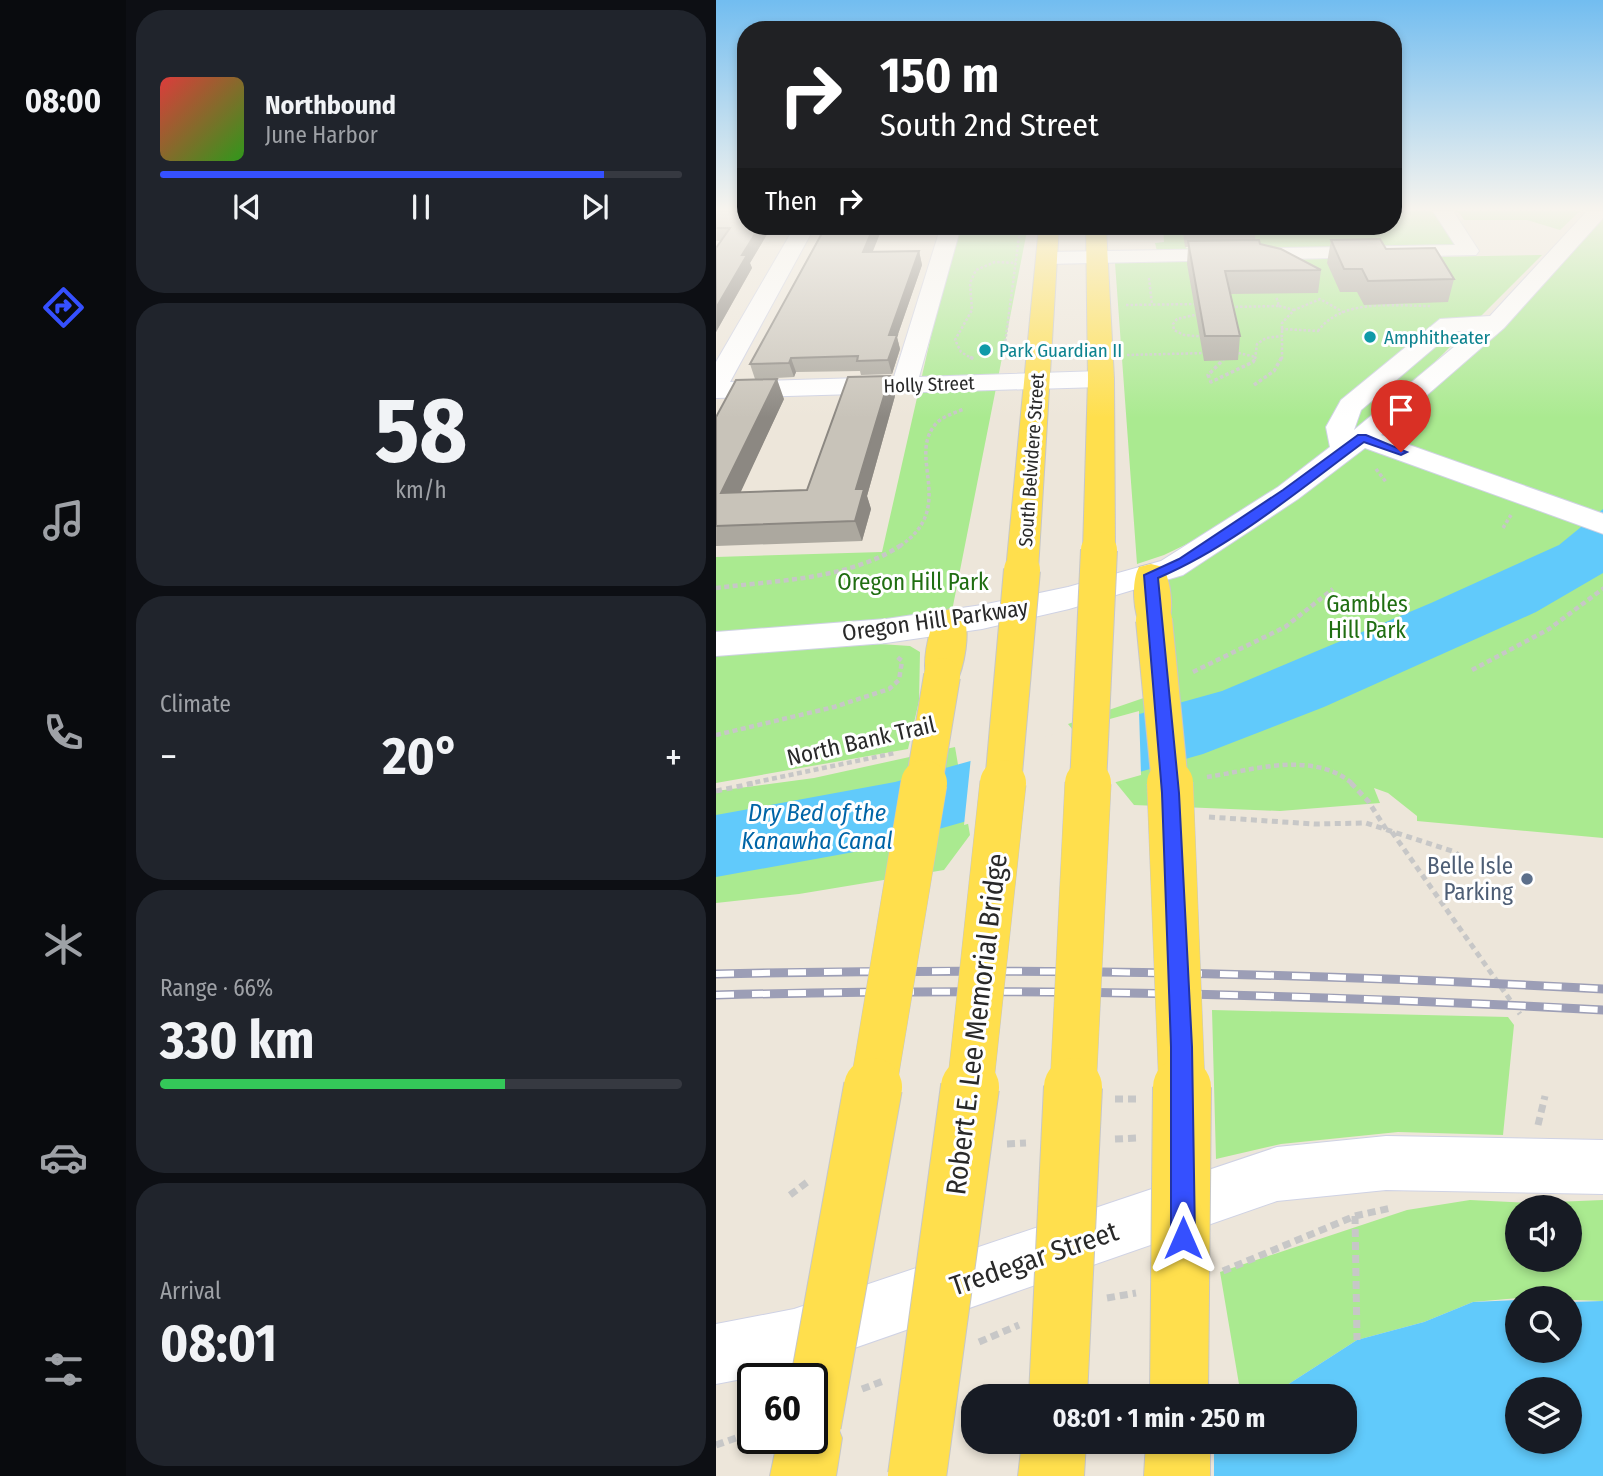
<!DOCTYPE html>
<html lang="en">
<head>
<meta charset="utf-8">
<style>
  :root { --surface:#171b24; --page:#20242c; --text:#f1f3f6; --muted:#9ea1a6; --line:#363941; --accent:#3550ff }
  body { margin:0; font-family:"Fira Sans Condensed",sans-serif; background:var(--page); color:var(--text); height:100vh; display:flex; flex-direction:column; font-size:26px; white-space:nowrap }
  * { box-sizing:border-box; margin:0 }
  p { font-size:23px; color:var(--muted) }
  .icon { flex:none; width:38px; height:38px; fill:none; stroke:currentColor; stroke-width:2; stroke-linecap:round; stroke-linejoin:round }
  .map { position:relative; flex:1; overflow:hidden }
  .drawer { display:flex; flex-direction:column; gap:10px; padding:10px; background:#0d0f14; width:590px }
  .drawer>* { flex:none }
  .banner { position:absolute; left:21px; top:21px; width:665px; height:214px; border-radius:28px; box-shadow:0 4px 10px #0003; background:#202124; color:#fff; overflow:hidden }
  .controls { position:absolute; left:789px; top:1195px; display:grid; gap:14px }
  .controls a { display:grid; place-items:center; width:77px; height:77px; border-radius:50%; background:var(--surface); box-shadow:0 4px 10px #0003; font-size:35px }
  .speed { position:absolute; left:21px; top:1363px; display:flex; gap:14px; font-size:35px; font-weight:700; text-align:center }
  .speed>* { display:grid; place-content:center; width:91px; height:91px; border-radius:50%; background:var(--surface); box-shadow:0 4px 10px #0003; line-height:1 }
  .speed .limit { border:4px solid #111; border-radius:10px; background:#fff; color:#111 }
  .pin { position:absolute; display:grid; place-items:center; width:60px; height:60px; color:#fff; margin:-72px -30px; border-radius:50% 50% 50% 0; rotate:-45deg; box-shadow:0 0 7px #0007 }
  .pin .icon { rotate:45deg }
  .me { position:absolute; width:77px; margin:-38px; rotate:0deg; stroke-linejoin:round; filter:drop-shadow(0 0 5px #0008) }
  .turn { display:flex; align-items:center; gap:24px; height:147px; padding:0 28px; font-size:32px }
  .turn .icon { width:91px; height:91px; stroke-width:2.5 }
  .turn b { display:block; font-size:49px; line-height:60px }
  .then { display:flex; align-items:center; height:66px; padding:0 28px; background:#0003; gap:14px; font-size:26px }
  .big { font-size:52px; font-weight:700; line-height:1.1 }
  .drawer .card { flex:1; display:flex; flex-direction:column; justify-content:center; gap:10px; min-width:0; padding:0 24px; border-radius:28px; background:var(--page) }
  .drawer .dial { align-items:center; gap:0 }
  .dial b { font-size:91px; line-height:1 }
  .song { display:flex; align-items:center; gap:21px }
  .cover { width:84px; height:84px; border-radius:10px; background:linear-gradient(135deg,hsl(0 70% 55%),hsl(110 70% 35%)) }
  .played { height:7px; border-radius:4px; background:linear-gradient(90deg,var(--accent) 85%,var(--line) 85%) }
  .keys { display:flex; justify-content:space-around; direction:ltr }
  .heat { display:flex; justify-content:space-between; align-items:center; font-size:38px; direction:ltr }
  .charge { height:10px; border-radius:5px; background:linear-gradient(90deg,#34c759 66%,var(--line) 0) }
  .trip { position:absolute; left:245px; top:1384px; width:396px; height:70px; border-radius:28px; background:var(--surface); box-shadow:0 4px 10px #0003; font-weight:700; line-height:70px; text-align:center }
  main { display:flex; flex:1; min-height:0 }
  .menu { display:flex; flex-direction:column; width:126px; justify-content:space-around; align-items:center; background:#090b0e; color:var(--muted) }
  .menu .icon { width:49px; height:49px }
  .menu .current { color:var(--accent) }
  .menu b { font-size:32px; color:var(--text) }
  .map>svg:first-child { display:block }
  .green { fill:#aaea90; fill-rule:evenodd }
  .water { fill:#61cafb; fill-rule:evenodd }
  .pier { fill:#ede6da }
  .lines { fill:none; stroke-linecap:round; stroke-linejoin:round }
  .minor-casing { stroke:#cfd2e4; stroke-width:2 }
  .major-casing { stroke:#c7c7c7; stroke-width:2 }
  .path-far4 { stroke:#c7c7c7; stroke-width:2.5; stroke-dasharray:2.5 2; stroke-linecap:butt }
  .path-far3 { stroke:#c7c7c7; stroke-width:3.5; stroke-dasharray:3.5 2.5; stroke-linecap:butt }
  .path-far2 { stroke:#c7c7c7; stroke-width:4.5; stroke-dasharray:5 3.5; stroke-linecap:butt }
  .path-far1 { stroke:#c7c7c7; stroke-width:5; stroke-dasharray:6 4.5; stroke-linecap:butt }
  .path { stroke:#c7c7c7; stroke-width:7; stroke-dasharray:8 5; stroke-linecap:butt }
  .minor { fill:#fff; fill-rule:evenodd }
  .major { fill:#ffdf4d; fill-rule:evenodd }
  .rail-casing { stroke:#9c9eb6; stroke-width:9 }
  .rail { stroke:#fff; stroke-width:6; stroke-dasharray:18; stroke-linecap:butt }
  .major-bridge-far2-casing { stroke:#c7c7c7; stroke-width:38; stroke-linecap:butt }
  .major-bridge-far1-casing { stroke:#c7c7c7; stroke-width:47; stroke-linecap:butt }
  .major-bridge-casing { stroke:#c7c7c7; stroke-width:60; stroke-linecap:butt }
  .path-bridge { stroke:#c7c7c7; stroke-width:7; stroke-dasharray:8 5; stroke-linecap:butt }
  .major-bridge-far2 { stroke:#ffdf4d; stroke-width:36 }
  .major-bridge-far1 { stroke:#ffdf4d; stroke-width:46 }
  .major-bridge { stroke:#ffdf4d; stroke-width:58 }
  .wall { fill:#aca89f }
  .shaded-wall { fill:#8c8882 }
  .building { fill:#c8c3b9; stroke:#8c8882; stroke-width:2 }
  .route { fill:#3550ff; stroke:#2234a6; stroke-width:2 }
  .culture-dot { fill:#0f9aa8; stroke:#fff; stroke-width:2.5 }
  .service-dot { fill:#5c6f8a; stroke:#fff; stroke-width:2.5 }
  .labels { text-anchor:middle; stroke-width:6; stroke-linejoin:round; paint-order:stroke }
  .far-culture-label { font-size:19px; fill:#0d838f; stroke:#fff; text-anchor:start }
  .far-street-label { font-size:19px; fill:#292929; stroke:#fff }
  .park-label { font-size:23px; fill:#206e12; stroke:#fff }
  .street-label { font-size:23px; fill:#292929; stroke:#fff }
  .service-label { font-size:23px; fill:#4e5e75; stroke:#fff; text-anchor:end }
  .water-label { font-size:24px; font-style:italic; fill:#0065a7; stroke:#fff }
  .near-street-label { font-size:28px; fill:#292929; stroke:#fff }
</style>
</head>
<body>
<main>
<nav class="menu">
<b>08:00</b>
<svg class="icon current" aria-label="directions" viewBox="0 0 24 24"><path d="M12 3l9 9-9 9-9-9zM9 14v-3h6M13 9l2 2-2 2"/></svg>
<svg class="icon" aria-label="music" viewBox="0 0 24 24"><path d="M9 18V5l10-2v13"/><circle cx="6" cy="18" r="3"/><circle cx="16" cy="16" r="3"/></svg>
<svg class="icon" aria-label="phone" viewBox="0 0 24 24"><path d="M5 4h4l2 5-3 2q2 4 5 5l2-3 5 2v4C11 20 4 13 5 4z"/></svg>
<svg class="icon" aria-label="climate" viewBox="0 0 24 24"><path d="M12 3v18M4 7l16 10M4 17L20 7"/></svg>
<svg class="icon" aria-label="car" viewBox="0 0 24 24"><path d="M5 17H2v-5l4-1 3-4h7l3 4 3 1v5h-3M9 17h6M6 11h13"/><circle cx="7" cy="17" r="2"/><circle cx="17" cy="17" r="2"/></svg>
<svg class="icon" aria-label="filters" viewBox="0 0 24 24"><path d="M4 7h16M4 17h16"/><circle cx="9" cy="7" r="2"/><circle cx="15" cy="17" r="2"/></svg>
</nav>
<section class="drawer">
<div class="card">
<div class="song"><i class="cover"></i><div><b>Northbound</b><p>June Harbor</p></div></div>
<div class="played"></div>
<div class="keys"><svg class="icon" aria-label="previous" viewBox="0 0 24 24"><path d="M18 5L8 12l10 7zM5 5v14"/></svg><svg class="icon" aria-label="pause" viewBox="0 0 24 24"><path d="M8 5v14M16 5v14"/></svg><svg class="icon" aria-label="next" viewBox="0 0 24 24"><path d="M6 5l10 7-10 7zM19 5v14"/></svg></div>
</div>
<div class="card dial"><b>58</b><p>km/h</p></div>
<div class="card"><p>Climate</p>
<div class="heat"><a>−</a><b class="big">20°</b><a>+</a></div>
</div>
<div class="card"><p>Range · 66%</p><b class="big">330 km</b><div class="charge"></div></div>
<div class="card"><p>Arrival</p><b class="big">08:01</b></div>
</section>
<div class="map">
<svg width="888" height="1476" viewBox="0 0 888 1476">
  <rect width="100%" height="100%" fill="#ede6da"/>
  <path class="green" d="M677 211H719L742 246 518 251 542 226H677Z
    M736 211H864L844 230 811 220H748L743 212Z
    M887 211V838L701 821V816L672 793 658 788 664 803 564 811 418 805 352 724 445 692 435 575 646 437Z
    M240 226H312L234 621 0 643V557L166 552Z
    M447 226H466L470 248 479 249 441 251 439 243 448 242Z
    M826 255 694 387 525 518 448 555 421 564 399 263Z
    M164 644 194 646 204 652 203 701 192 749 0 783V656Z
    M239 747 254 835 228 870 83 894 0 903V791L98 778Z
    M496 1010 792 1017 798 1025 787 1135 682 1132 565 1144 500 1159Z
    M754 1200 814 1203 887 1200V1301L802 1298 757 1302 708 1322 641 1340 554 1396H525L504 1272 691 1210ZM802 1208H854V1260H802Z"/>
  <path class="water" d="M887 509V573L820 612 608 707 487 754 149 850 0 877V815L179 782 506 691 715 603 843 545Z
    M801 1300 802 1351H854V1302L887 1301V1476H291L420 1442H628V1396H554L641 1340 708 1322 757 1302ZM802 1390H854V1442H802Z"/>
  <path class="pier" d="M423 711 425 775 248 825 255 757Z
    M407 1442H498V1476H288L290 1473Z"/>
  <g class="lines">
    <defs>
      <path id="minor" d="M717 211H737L763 251 760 255 331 264 320 258 331 252 739 245Z
        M871 211H888V217L788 328 665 435 888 514V534L649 448 582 499 467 575 353 609 266 629 170 643 0 656V632L170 619 266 605 352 587 445 561 562 487 614 447 610 427 625 400 724 319 774 316ZM738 331H757L638 430 645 410Z
        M79 226H99L14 382 178 377 225 226H245L203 377 385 371 394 374 398 379 394 384 385 387 0 398V362Z
        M670 1136 888 1140V1194L670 1190 561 1201 78 1369 0 1384V1324L78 1309 561 1147Z"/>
      <path id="major" d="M323 226H343L322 570 317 577 306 581 295 577 290 570Z
        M370 226H390L398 379 399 550 394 557 383 560 372 557 367 550 372 379Z
        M435 564 447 567C455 581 459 614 450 628L438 632 426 628C417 614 415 581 423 567Z
        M234 609 246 613C256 629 248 669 239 685L226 689 213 685C204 669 212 629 222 613Z
        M96 1407 117 1415 126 1438 120 1476H54L62 1438H96Z
        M306 1442H370L368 1476H302Z
        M430 1442H494V1476H428Z"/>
    </defs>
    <use href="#minor" class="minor-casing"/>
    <use href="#major" class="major-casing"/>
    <path class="path-far4" d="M433 278 436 305
      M410 305 482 304
      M563 306 578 310
      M515 307 563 306 560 296
      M483 314 461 319 457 324 458 330 468 335 490 337
      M565 329 603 331
      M602 331C626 298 679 306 715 306
      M518 352 540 357
      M411 355 490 353
      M505 355 506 359
      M257 359 245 352 239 340 256 310 254 283 260 270 279 262 300 263
      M287 359 303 237 298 226
      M539 359 541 344 550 338 566 336V323L578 310 604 299 629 313
      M566 359V336"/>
    <path class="path-far3" d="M254 357 258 359
      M506 357 507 360 492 375 495 382 537 362 540 357
      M538 385 558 371 566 357
      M660 469 670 482
      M787 528 795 515
      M184 546C239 509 195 462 216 429 223 417 236 414 248 409"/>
    <path class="path-far2" d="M0 588C62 580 133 580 187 544
      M756 670 833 629 888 588
      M477 672 569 627 617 589
      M0 735 118 707 173 689 183 680 186 661 180 656
      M491 777C537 770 597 750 637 784
      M31 784 179 753"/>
    <path class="path-far1" d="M635 783 652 801 670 829
      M0 791 39 783
      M493 817 598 824 650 823 739 852 762 875
      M676 832 804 1014"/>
    <path class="path" d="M822 1125 829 1096
      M399 1139 422 1138
      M291 1144 310 1143
      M74 1195 94 1180
      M639 1216 641 1340
      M507 1271 639 1216 675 1208
      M391 1298 420 1293
      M263 1342 303 1325
      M146 1389 170 1380
      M0 1445 37 1432"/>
    <use href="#minor" class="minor"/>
    <use href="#major" class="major"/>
    <defs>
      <path id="rail" d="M0 974C296 967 592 973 888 989
        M0 995C296 987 592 994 888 1010"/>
    </defs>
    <use href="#rail" class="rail-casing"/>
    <use href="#rail" class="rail"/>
    <defs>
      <path id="major-bridge-far2" d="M438 620 454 784
        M208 784 226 676
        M287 784 306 570
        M372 784 383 550"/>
      <path id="major-bridge-far1" d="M454 783 466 1089
        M157 1089 208 783
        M254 1089 287 783
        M357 1089 372 783"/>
      <path id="major-bridge" d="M342 1396 357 1087
        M463 1396 466 1087
        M96 1424 157 1087
        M201 1476 254 1087"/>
    </defs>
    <use href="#major-bridge-far2" class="major-bridge-far2-casing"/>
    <use href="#major-bridge-far1" class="major-bridge-far1-casing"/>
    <use href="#major-bridge" class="major-bridge-casing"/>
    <path class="path-bridge" d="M399 1099H421"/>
    <use href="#major-bridge-far2" class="major-bridge-far2"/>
    <use href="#major-bridge-far1" class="major-bridge-far1"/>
    <use href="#major-bridge" class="major-bridge"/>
  </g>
  <path class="wall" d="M0 211 30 226H56L34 263 36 268 0 332V248L5 241H0Z
    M108 226H167L156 252 203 251 206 265 181 337 184 349 176 374 145 375 144 371 80 372 78 377 39 379 34 364 108 228Z
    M466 226H540L539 240 544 244 605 270 602 293 514 294 524 336 522 360 488 361 471 264 472 247H469Z
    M615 240 670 249 738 279 732 302 648 305 641 292H624L611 263Z
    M179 396 151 496 155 509 146 541 0 546V417L68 399 24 492 91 490Z"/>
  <path class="shaded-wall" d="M44 226H56L34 263 36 268 0 332V308L26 255Z
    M158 226H167L151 266 147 252Z
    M203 251 206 265 181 337 184 349 176 374 172 360 173 335Z
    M75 358 80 372 78 377 73 363Z
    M174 376 179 396 151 496 155 509 146 541 139 521 140 489Z
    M61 379 68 399 15 513 5 493Z"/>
  <path class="building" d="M0 211H30V226H44L26 255H31L0 308V248L14 228H0Z
    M110 226H158L147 252 203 251 173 335H181L172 360 141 361 142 356 75 358 73 363 34 364Z
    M664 239 670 249 719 248 738 279 652 281 646 269H628L615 240Z
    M543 240 544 244 565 249 605 270 509 271 524 336H489L472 241Z
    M174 376 140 489H148L139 521 0 526V417L20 380 61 379 5 493 91 490 132 377Z"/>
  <linearGradient id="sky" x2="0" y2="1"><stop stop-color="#72bdf0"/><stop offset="0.5" stop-color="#f7f4ee"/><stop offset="1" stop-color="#f7f4ee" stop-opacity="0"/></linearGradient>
  <rect width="888" height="418" fill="url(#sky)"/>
  <path class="route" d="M642 435H650L691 452 685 455 648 442C583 490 517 546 442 578L463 793 476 1047 479 1238 475 1246 467 1250 459 1246 455 1238V1047L446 793 428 575 463 559 567 490Z"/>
  <g class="culture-dot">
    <circle cx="654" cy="337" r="7"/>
    <circle cx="269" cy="350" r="7"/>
  </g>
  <circle class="service-dot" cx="811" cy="879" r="7"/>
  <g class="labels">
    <g class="far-culture-label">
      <text x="668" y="344">Amphitheater</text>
      <text x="283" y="357">Park Guardian II</text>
    </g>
    <g class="far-street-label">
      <text transform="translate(213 384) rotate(-2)" y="7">Holly Street</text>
      <text transform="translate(315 460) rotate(-86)" y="7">South Belvidere Street</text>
    </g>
    <g class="park-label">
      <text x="197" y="590">Oregon Hill Park</text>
      <text x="651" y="612">Gambles<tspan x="651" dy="26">Hill Park</tspan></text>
    </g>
    <g class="street-label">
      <text transform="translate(219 620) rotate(-8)" y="8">Oregon Hill Parkway</text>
      <text transform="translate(145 741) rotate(-13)" y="8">North Bank Trail</text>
    </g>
    <g class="service-label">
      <text x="797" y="874">Belle Isle<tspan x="797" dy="26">Parking</tspan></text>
    </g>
    <g class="water-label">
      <text x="101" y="821">Dry Bed of the<tspan x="101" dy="28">Kanawha Canal</tspan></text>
    </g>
    <g class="near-street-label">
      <text transform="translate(260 1024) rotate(-83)" y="10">Robert E. Lee Memorial Bridge</text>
      <text transform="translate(318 1258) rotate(-19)" y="10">Tredegar Street</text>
    </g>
  </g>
</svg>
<div class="controls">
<a><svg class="icon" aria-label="sound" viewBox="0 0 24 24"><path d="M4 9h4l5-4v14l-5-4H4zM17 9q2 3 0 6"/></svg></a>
<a><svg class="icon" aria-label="search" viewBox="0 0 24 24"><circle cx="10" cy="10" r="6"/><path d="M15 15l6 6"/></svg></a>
<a><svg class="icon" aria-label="layers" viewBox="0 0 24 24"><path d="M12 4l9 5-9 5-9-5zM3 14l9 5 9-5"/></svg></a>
</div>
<div class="speed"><div class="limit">60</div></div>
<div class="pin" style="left:685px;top:452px;background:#d93025"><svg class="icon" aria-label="arrive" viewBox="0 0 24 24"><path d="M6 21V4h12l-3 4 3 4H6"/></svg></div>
<svg class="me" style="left:467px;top:1238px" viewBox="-20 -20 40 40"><path d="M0-17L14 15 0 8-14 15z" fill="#3550ff" stroke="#fff" stroke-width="4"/></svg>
<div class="trip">08:01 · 1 min · 250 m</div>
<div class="banner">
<div class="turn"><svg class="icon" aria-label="right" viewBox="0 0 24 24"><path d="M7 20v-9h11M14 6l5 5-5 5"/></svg><div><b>150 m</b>South 2nd Street</div></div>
<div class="then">Then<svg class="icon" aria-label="right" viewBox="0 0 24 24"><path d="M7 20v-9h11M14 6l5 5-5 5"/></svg></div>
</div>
</div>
</main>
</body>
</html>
